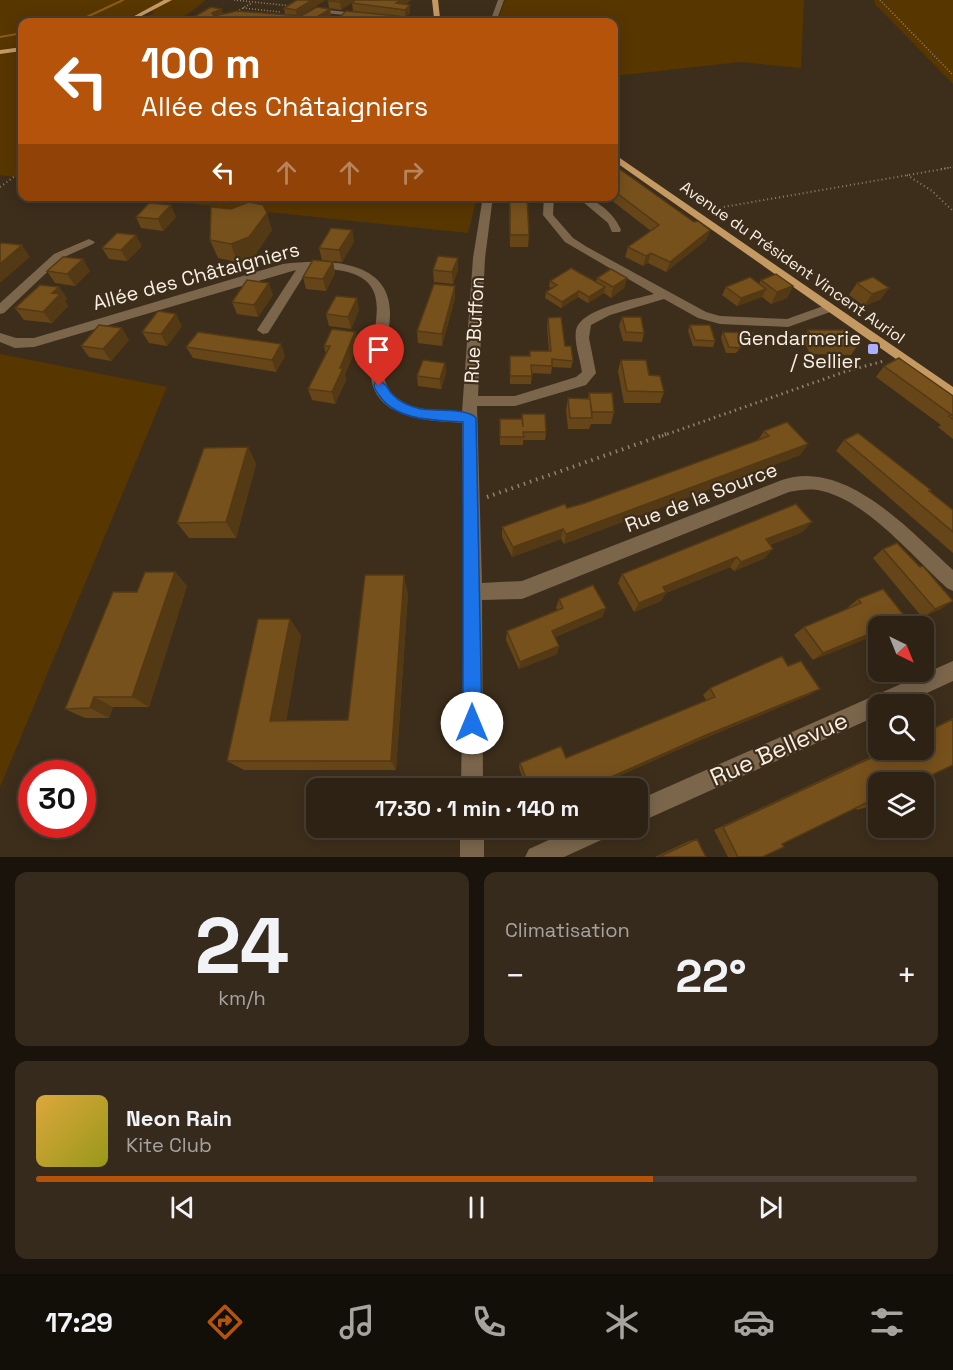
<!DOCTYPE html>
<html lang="fr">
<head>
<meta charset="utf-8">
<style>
  :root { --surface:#2e2214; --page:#362a1d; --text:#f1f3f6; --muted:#a7a4a0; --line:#493f34; --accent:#b45309 }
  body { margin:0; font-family:"Space Grotesk",sans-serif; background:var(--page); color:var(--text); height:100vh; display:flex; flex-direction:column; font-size:22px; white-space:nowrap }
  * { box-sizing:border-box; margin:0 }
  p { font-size:20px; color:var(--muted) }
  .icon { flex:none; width:33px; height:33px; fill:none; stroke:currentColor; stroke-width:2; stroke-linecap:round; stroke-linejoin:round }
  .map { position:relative; height:857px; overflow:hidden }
  .panel { display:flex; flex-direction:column; gap:15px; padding:15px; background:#19130b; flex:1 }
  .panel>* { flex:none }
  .hud { position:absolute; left:18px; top:18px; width:600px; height:183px; border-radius:12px; box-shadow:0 3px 15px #0003,0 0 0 2px var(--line); background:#b45309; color:#fff; overflow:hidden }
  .needle { width:39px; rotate:137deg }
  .fabs { position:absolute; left:868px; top:616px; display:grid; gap:12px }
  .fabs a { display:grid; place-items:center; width:66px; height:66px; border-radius:12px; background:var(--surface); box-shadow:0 3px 15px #0003,0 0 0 2px var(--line); font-size:30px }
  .speed { position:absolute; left:18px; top:760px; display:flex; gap:12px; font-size:30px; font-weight:700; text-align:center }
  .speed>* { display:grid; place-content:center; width:78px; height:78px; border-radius:50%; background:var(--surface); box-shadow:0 3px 15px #0003,0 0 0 2px var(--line); line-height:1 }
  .speed .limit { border:9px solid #d22; background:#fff; color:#111 }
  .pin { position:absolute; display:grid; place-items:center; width:51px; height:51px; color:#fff; margin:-62px -26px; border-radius:50% 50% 50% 0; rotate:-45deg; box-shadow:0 0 6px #0007 }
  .pin .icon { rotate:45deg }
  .me { position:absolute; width:66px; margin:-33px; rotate:0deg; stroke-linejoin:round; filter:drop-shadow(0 0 4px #0008) }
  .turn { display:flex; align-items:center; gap:21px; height:126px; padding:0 24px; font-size:27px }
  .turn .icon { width:78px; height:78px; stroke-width:2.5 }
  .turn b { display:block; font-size:42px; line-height:51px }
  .lanes { display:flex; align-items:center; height:57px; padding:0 24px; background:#0003; justify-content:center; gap:30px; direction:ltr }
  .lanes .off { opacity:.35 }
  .big { font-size:45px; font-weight:600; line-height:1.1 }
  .panel .widget { flex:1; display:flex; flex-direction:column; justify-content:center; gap:9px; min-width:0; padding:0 21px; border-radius:12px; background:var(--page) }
  .panel .dial { align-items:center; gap:0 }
  .dial b { font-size:78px; line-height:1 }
  .song { display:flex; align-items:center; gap:18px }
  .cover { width:72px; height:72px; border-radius:9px; background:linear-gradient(135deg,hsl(40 70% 55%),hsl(60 70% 35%)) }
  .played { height:6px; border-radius:3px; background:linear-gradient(90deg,var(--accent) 70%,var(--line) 70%) }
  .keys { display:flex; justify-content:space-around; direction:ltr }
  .heat { display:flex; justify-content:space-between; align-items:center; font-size:33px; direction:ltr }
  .panel .tiles { flex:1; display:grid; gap:15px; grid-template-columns:1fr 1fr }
  .widget:last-child { grid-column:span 2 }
  .trip { position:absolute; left:306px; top:778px; width:342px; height:60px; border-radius:12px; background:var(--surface); box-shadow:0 3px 15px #0003,0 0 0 2px var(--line); font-weight:600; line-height:60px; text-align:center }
  .dock { display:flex; height:96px; justify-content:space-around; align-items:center; background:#120e08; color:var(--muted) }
  .dock .icon { width:42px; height:42px }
  .dock .current { color:var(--accent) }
  .dock b { font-size:27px; color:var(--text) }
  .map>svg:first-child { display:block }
  .green { fill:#583600 }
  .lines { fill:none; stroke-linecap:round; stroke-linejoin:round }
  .stream { stroke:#8c5c0e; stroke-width:2 }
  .path-far3 { stroke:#8e8172; stroke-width:1.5; stroke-dasharray:1 2; stroke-linecap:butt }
  .path-far2 { stroke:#8e8172; stroke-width:2; stroke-dasharray:1 3; stroke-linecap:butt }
  .path-far1 { stroke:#8e8172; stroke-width:3; stroke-dasharray:1.5 4; stroke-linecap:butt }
  .path { stroke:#8e8172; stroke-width:4; stroke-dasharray:1.5 5; stroke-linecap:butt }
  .minor { fill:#7b664c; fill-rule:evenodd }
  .major { fill:#c59962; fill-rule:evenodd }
  .wall { fill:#664618 }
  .shaded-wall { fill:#533914 }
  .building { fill:#77511c; stroke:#533914; stroke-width:1.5 }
  .route { fill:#1a73e8; stroke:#114b97; stroke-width:1.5 }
  .poi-dot { fill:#acaffb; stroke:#3d2e1b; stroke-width:2 }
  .labels { text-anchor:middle; stroke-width:4.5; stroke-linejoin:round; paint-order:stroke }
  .far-street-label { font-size:16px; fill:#f8eee2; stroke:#3d2e1b }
  .street-label { font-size:20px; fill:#f8eee2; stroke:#3d2e1b }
  .poi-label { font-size:20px; fill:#f8eee2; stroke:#3d2e1b; text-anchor:end }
  .near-street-label { font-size:24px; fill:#f8eee2; stroke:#3d2e1b }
</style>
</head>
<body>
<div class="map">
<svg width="953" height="857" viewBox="0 0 953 857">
  <rect width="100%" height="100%" fill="#3d2e1b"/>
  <path class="green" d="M0 0H205C181 24 167 22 135 22L154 13 148 9 118 22H22V46L0 50Z
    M505 0H804L801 68 740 62 614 76V22H497Z
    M874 0H953V84L875 4Z
    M22 51V178L0 175V54Z
    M126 197H477L468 233Z
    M0 354 167 387 0 787Z"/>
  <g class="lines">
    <path class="stream" d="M76 22 123 0
      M0 37 22 33"/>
    <path class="path-far3" d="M234 0 292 6
      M880 0 953 75
      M243 8 280 12
      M234 13 252 3
      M941 169 953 167"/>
    <path class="path-far2" d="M907 175 932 191 953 211
      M0 187 22 171
      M712 209 949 168"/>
    <path class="path-far1" d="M662 436 847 371 884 361"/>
    <path class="path" d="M487 497 666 434"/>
    <path class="minor" d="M498 0H504L496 22H490Z
      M318 9 422 20 425 22H408L316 12Z
      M483 196H493L485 258 478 396H515L576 377 582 372C580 358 574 343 576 330 580 309 636 299 654 294L565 242 543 215 544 196H554L553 215 573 238 587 247 706 312 720 316 787 319 829 304 835 308 833 311 788 327 720 324 698 318 664 299 610 315 591 325 589 338 596 373 586 385 515 406H477L482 583 522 581 782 480C846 458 911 532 953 570V591L947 588C913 557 867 501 822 491 811 488 800 490 789 492L522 599 482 600 483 789H461L464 592 462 423C439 421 415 421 394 410 325 372 443 264 308 269L268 333 263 334 257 330 296 270 34 347 15 348 0 342V333L16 338H34L283 264C323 259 392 258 390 315 390 341 371 376 396 397 414 412 440 410 462 412L473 258Z
      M576 196C594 196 615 214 621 230L620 232H612L608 223Z
      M89 239 95 242 93 244 62 258 4 313 0 314V303L54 254Z
      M953 661V681L901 705H879V715L638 823V800Z
      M460 828H484V857H460Z
      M575 828H614L610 836 564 857H525L529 849Z"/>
    <path class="major" d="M164 0H172L130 22H123Z
      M432 0H438L440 18 453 22H421L434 18Z
      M22 47V51L0 54V50Z
      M614 154 953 387V399L614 161Z"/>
  </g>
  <path class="wall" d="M297 0 300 16 330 9 331 17 323 22H185L221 9 223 14 285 15 284 8Z
    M329 0H411L405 5H410V13L405 17H398V22H335L346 11H355H353L352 3 355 0 341 10 329 8 328 1Z
    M614 165 694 222 710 230 706 240 666 272 648 263 643 266 625 257 628 247 651 231 606 196H614Z
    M509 196H527L529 235 528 247H510Z
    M136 217H176L163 231 141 228Z
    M272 230 255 255 237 262 218 258 210 240Z
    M352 230 354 242 342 262 322 260 319 248Z
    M142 246 127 261 109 259 102 248Z
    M333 262 335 273 326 291 306 289 303 277Z
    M433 270H458L453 284 434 282Z
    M47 271H90L75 286 55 283Z
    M597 278H627L624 288 611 298 604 293 588 303 578 297 561 308 545 298 546 292 552 288 549 287 550 281 596 283Z
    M761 280 793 286 787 298 771 304 762 297 737 306 722 295 726 287 759 284Z
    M857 283 881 299 864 306 849 295Z
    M59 287 67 299 65 301 68 306 52 323 24 320 15 308Z
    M273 295 258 317 237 314 232 302Z
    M455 298 442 346 418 343 417 331Z
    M359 310 351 329 329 326 326 314Z
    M622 317 644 333 642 342 623 341 619 326Z
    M548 318 573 361 571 368 552 367 551 374 532 373 531 384H510V356H529L530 351H549L547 326Z
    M690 325 715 341 713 347 693 346 688 331Z
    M182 326 167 346 149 343 142 332Z
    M808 330 857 346 851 355 810 354 803 339Z
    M355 332 358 344 345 374 346 380 335 404 312 400 308 389 326 354 324 346Z
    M723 332 753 333 750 338 736 353H726L721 338Z
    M129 340 111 361 89 357 81 346Z
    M186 347 285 356 276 372 193 358Z
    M621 360 664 392 660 403H624L618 371Z
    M445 363 446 373 441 389 418 386 417 376Z
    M884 366 953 396V439L938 427 941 425 876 377Z
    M589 393 614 412 611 424H591L589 429H568L566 410 568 398H588Z
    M522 414 546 432 545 440H523V445H500V419H522Z
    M764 431 808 444 800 455 564 544 561 539 512 557 502 537V527L585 503 758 440Z
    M844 440 930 491 953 510V553L836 451Z
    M248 447 256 464 236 538H189L177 523Z
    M803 532 770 545 765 558 734 571 730 567 666 593 661 601 634 612 618 583 622 574Z
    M883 549 941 609 922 617 873 558Z
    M175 572 187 586 149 707H113L109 718H85L65 709 137 592Z
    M408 593 396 770H244L227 761 301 635 286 721 348 720Z
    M559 599 606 608 602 617 555 637 559 646 557 654 519 669 506 640 507 631 558 611 556 608Z
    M858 599 907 619 895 627H879L813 660 794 635 804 627 847 609V608Z
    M788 666 820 689 809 695 698 741 589 789H526L519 767 520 763 566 758 706 700 703 695 710 688Z
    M953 718V765L932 774 871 806 857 810 856 808 782 844 762 857H728L714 830 885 750H924V732Z
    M697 839 706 857H655L689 841Z"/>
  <path class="shaded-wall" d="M312 0H326L297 18 296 10Z
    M343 0H355L341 10 340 2Z
    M401 0H411L400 9 396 3Z
    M410 5V13L405 17V10Z
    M221 9 224 17 214 21 212 13Z
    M330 9 331 17 323 22H309Z
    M398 16V22H390Z
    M171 205 176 217 163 231 158 219Z
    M267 213 272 230 255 255 237 262 231 244Z
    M352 230 354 242 342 262 339 250Z
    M710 230 706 240 666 272 670 262Z
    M136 235 142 246 127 261 121 250Z
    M22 245 30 257 0 283V264Z
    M651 253 648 263 643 266 646 256Z
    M458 258V270L453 284 452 272Z
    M83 259 90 271 75 286 67 274Z
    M333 262 335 273 326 291 323 279Z
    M627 278 624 288 611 298 613 287Z
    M269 283 273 295 258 317 254 305Z
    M455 286V298L442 346V334Z
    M793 286 787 298 771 304 777 292Z
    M59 287 67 299 65 301 68 306 52 323 43 312 52 293Z
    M605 287 604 293 588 303 589 297Z
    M889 288 881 299 864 306 872 294Z
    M766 289 762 297 737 306 741 298Z
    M579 291 578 297 561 308 562 302Z
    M357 298 359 310 351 329 348 317Z
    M176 314 182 326 167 346 161 334Z
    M122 328 129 340 111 361 103 349Z
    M355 332 358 344 345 374 346 380 335 404 332 392 340 368Z
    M753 333 750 338 736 353 739 348Z
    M281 344 285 356 276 372 272 360Z
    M445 363 446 373 441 389 440 379Z
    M808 444 800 455 564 544 566 534Z
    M248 447 256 464 236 538 226 522Z
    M812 522 803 532 758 549 766 539Z
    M563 529 561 539 512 557 513 547Z
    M773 549 765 558 734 571 741 562Z
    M737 557 730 567 666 593 661 601 634 612 639 603 663 587Z
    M175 572 187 586 149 707 132 697Z
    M404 575 408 593 396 770 391 761Z
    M953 601 941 609 922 617 935 609Z
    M606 608 602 617 549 639 552 631Z
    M290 619 301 635 284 733 270 721Z
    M907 619 895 627H888Z
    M879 630V634L813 660 823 653Z
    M559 646 557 654 519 669 520 662Z
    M820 689 809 695 698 741 589 789H584L706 735Z
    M94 697 113 707 109 718 90 708Z"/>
  <path class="building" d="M297 0H312L296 10 284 8Z
    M329 0H343L340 2 328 1Z
    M355 0H401L396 3 410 5 405 10 352 3Z
    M211 7 221 9 212 13 214 16 237 11 301 16 317 7 330 9 309 22H185Z
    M346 11 398 16 390 22H396H335Z
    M614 165 694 222 698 221 710 230 670 262 651 253 646 256 628 247 659 225 614 191Z
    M510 196H527L529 235H510Z
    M249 202 263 205 267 213 249 237 231 244 210 240 211 207 231 209Z
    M149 203 171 205 158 219 136 217Z
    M331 228 352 230 339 250 319 248Z
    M117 233 136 235 121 250 102 248Z
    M2 243 22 245 0 264V244Z
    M438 256 458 258 452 272 433 270Z
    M63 257 83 259 67 274 47 271Z
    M313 260 333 262 323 279 303 277Z
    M571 268 605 287 589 297 579 291 562 302 546 292 557 285 550 281Z
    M611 269 627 278 613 287 597 278Z
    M776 274 793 286 777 292 761 280Z
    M750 277 766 289 741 298 726 287Z
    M873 277 889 288 872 294 857 283Z
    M247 280 269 283 254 305 232 302Z
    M434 284 455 286 442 334 417 331Z
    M40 285 59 287 52 293 60 294 43 312 15 308Z
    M336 296 357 298 348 317 326 314Z
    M158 311 176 314 161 334 142 332Z
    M561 317 565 346H571L573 361 552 359V366L531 365 532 376H510V356H530V351H551L548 318Z
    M622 317H641L644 333 626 332Z
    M99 325 122 328 103 349 81 346Z
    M690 325H710L715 341 695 340Z
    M332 329 355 332 340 368H343L332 392 308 389 330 346H324Z
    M808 330H848L857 346 815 345Z
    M198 332 281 344 272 360 186 347Z
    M723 332 753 333 739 348 729 347Z
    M899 358 953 396V419L949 416 952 415 884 366Z
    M423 360 445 363 440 379 417 376Z
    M621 360H646L649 375 660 376 664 392 627 391Z
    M589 393H612L614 412H592Z
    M568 398 590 399 592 418H570Z
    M522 414H545L546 432H523L524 437H500V419H522L523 427Z
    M787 422 808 444 566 534 563 529 513 547 502 527 565 504 567 508 585 503 690 465 769 436 764 431Z
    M858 433 931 490 929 491 953 510V532L844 440Z
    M248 447 226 522 177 523 204 448Z
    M796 504 812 522 766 539 773 549 741 562 737 557 663 587 666 592 639 603 622 574Z
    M897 543 920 567 923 566 953 601 935 609 883 549Z
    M145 572H175L132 697H94L90 708 65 709 113 592H137Z
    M365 575H404L391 761H227L258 619H290L270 721 348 720Z
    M593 585 606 608 552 631 559 646 520 662 507 631 563 608 559 599Z
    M883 589 907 619 888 627H879V630L823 653 804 627 861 603 858 599Z
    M782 656 788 666 801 661 820 689 706 735 584 789H530L520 763 561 746 566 758 715 697 710 688Z
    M953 719V765L915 783H879V802L871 806 868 802 782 844 784 847 762 857H738L723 827 888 750H924V733Z
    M697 839 706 857H659Z"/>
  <path class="route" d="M379 381C387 383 387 389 392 394 399 402 412 407 421 409 434 411 469 408 476 418L482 723 479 730 472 733 466 730 463 723V422C434 420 396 421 379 395 375 389 373 388 375 382Z"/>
  <rect class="poi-dot" x="867" y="343" width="12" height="12" rx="3"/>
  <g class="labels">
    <g class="far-street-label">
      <text transform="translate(793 262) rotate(35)" y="6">Avenue du Président Vincent Auriol</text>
    </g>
    <g class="street-label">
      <text transform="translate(196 276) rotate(-15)" y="7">Allée des Châtaigniers</text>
      <text transform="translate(474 330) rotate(-87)" y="7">Rue Buffon</text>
      <text transform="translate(701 497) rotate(-21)" y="7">Rue de la Source</text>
    </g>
    <g class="poi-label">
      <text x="861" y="345">Gendarmerie<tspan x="861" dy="23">/ Sellier</tspan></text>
    </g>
    <g class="near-street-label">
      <text transform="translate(779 749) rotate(-24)" y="8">Rue Bellevue</text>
    </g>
  </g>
</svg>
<div class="fabs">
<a><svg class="needle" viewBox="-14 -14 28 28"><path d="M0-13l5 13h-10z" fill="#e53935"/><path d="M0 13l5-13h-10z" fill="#a7a4a0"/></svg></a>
<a><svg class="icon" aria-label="search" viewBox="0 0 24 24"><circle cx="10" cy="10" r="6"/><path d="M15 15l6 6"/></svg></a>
<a><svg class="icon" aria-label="layers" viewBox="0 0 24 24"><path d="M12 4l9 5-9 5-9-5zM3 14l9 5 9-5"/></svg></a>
</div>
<div class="speed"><div class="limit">30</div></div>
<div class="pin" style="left:379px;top:386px;background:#d93025"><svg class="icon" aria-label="arrive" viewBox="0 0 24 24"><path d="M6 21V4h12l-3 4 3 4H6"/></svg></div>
<svg class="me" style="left:472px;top:723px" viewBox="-20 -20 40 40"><circle r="19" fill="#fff"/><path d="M0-13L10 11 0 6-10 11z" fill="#1a73e8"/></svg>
<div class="trip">17:30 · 1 min · 140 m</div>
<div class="hud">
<div class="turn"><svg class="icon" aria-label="left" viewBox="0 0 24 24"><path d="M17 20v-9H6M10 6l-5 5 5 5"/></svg><div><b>100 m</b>Allée des Châtaigniers</div></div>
<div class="lanes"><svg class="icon" aria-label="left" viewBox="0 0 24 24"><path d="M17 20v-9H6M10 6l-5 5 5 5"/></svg><svg class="icon off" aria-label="ahead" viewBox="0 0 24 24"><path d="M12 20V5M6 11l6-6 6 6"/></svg><svg class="icon off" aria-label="ahead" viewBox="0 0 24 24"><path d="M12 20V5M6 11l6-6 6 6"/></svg><svg class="icon off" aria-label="right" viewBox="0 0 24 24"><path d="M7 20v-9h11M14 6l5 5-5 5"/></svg></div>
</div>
</div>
<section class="panel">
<div class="tiles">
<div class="widget dial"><b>24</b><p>km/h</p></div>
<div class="widget"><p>Climatisation</p>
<div class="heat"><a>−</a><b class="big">22°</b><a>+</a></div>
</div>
<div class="widget">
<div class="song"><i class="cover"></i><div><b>Neon Rain</b><p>Kite Club</p></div></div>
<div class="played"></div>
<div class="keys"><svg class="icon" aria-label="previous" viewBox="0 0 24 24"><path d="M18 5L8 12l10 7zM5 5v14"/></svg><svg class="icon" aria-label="pause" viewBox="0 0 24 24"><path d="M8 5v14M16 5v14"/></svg><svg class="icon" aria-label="next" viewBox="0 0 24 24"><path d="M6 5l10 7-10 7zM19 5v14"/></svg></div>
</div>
</div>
</section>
<nav class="dock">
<b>17:29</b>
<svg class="icon current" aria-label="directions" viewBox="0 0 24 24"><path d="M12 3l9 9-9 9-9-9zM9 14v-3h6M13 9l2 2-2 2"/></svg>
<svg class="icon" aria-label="music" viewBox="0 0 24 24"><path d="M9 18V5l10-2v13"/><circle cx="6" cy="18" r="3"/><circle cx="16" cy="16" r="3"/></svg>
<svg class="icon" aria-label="phone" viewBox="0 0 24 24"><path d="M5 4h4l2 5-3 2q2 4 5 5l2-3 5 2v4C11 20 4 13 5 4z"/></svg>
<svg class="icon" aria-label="climate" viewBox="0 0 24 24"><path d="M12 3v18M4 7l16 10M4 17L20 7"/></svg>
<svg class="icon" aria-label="car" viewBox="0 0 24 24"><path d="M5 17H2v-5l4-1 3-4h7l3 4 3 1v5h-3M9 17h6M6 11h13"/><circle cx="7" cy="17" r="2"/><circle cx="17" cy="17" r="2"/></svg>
<svg class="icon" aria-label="filters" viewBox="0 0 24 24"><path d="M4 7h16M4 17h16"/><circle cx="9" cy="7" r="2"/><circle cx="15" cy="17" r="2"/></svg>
</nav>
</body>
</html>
